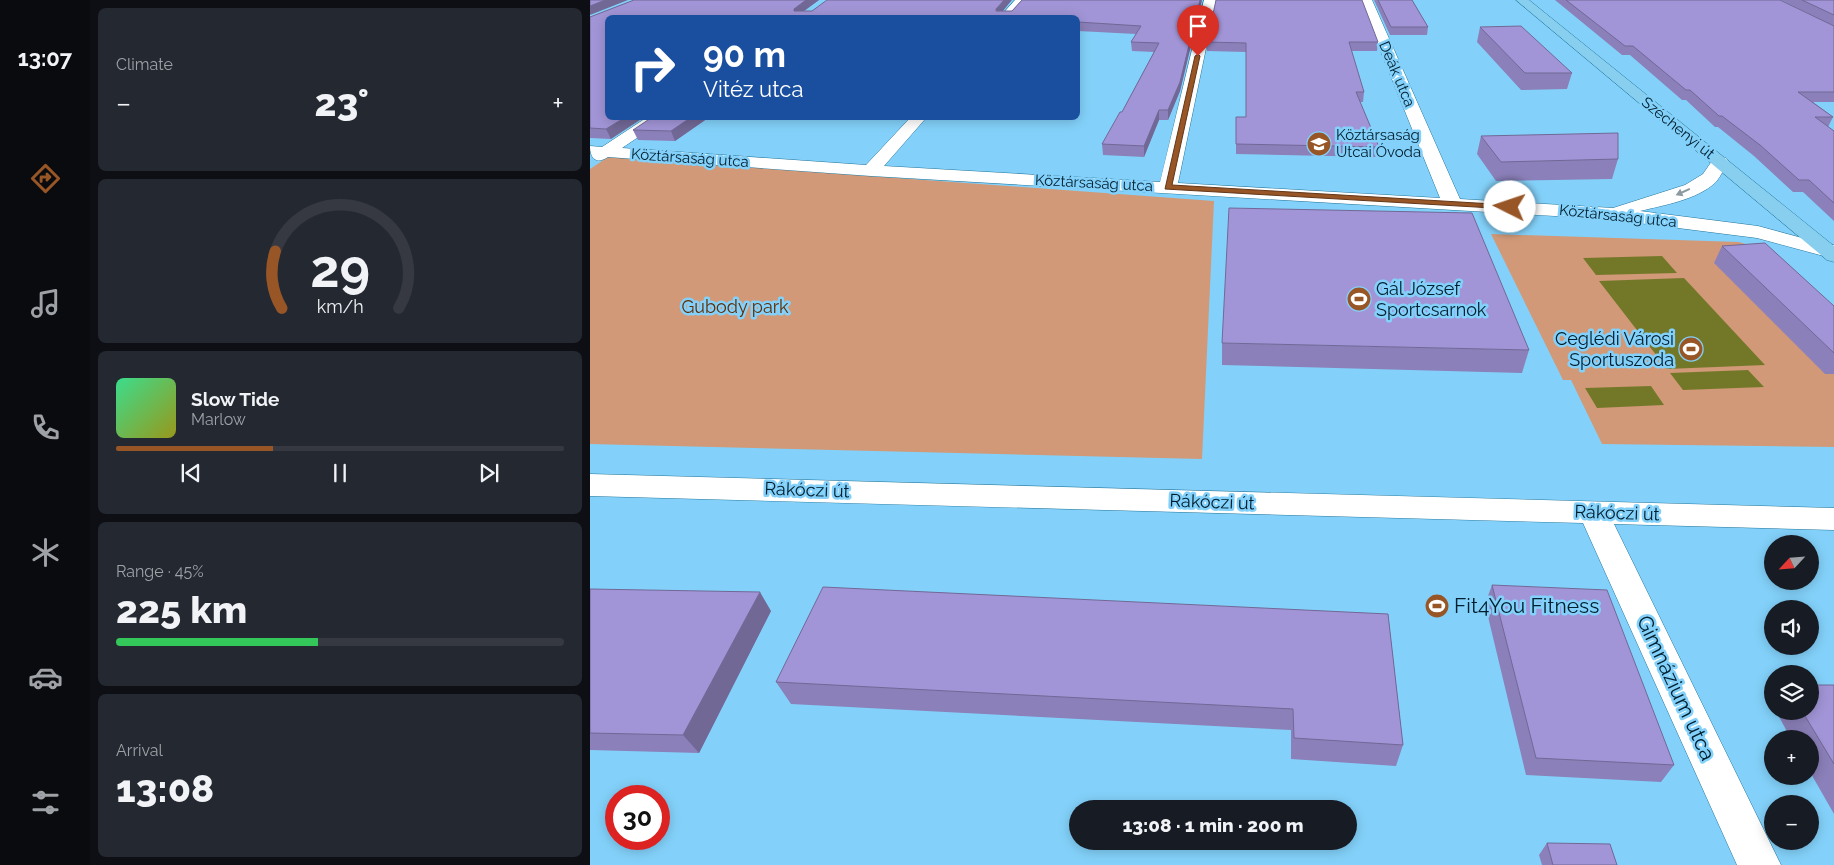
<!DOCTYPE html>
<html lang="en">
<head>
<meta charset="utf-8">
<style>
  :root { --surface:#171b24; --page:#242831; --text:#f1f3f6; --muted:#9ea1a6; --line:#363941; --accent:#985526 }
  body { margin:0; font-family:Raleway,sans-serif; background:var(--page); color:var(--text); height:100vh; display:flex; flex-direction:column; font-size:19px; white-space:nowrap }
  * { box-sizing:border-box; margin:0 }
  p { font-size:16px; color:var(--muted) }
  .icon { flex:none; width:28px; height:28px; fill:none; stroke:currentColor; stroke-width:2; stroke-linecap:round; stroke-linejoin:round }
  .map { position:relative; flex:1; overflow:hidden }
  .details { display:flex; flex-direction:column; gap:8px; padding:8px; background:#0d0f14; width:500px }
  .details>* { flex:none }
  .guide { position:absolute; left:15px; top:15px; width:475px; height:105px; border-radius:8px; box-shadow:0 2px 12px #0003; background:#1a4fa0; color:#fff; overflow:hidden }
  .needle { width:32px; rotate:244deg }
  .controls { position:absolute; left:1174px; top:535px; display:grid; gap:10px }
  .controls a { display:grid; place-items:center; width:55px; height:55px; border-radius:50%; background:var(--surface); box-shadow:0 2px 12px #0003; font-size:25px }
  .speed { position:absolute; left:15px; top:785px; display:flex; gap:10px; font-size:25px; font-weight:700; text-align:center }
  .speed>* { display:grid; place-content:center; width:65px; height:65px; border-radius:50%; background:var(--surface); box-shadow:0 2px 12px #0003; line-height:1 }
  .speed .limit { border:8px solid #d22; background:#fff; color:#111 }
  .pin { position:absolute; display:grid; place-items:center; width:42px; height:42px; color:#fff; margin:-51px -21px; border-radius:50% 50% 50% 0; rotate:-45deg; box-shadow:0 0 5px #0007 }
  .pin .icon { rotate:45deg }
  .me { position:absolute; width:55px; margin:-28px; rotate:274deg; stroke-linejoin:round; filter:drop-shadow(0 0 4px #0008) }
  .turn { display:flex; align-items:center; gap:18px; height:105px; padding:0 15px; font-size:22px }
  .turn .icon { width:65px; height:65px; stroke-width:2.5 }
  .turn b { display:block; font-size:35px; line-height:42px }
  .big { font-size:38px; font-weight:800; line-height:1.1 }
  .details .card { flex:1; display:flex; flex-direction:column; justify-content:center; gap:8px; min-width:0; padding:0 18px; border-radius:8px; background:var(--page) }
  .details .dial { align-items:center; gap:0 }
  .dial svg { height:130px; overflow:visible; fill:none; stroke:var(--line); stroke-width:7; stroke-linecap:round; text-anchor:middle }
  .dial text { fill:var(--text); stroke:none }
  .song { display:flex; align-items:center; gap:15px }
  .cover { width:60px; height:60px; border-radius:8px; background:linear-gradient(135deg,hsl(150 70% 55%),hsl(60 70% 35%)) }
  .played { height:5px; border-radius:2px; background:linear-gradient(90deg,var(--accent) 35%,var(--line) 35%) }
  .keys { display:flex; justify-content:space-around; direction:ltr }
  .heat { display:flex; justify-content:space-between; align-items:center; font-size:28px; direction:ltr }
  .charge { height:8px; border-radius:4px; background:linear-gradient(90deg,#34c759 45%,var(--line) 0) }
  .trip { position:absolute; left:479px; top:800px; width:288px; height:50px; border-radius:25px; background:var(--surface); box-shadow:0 2px 12px #0003; font-weight:800; line-height:50px; text-align:center }
  main { display:flex; flex:1; min-height:0 }
  .tab-bar { display:flex; flex-direction:column; width:90px; justify-content:space-around; align-items:center; background:#090b0e; color:var(--muted) }
  .tab-bar .icon { width:35px; height:35px }
  .tab-bar .active { color:var(--accent) }
  .tab-bar b { font-size:22px; color:var(--text) }
  .map>svg:first-child { display:block }
  .green { fill:#d19977 }
  .water { fill:#737829 }
  .lines { fill:none; stroke-linecap:round; stroke-linejoin:round }
  .minor-casing { stroke:#22759a; stroke-width:1 }
  .primary-casing { stroke:#257ba3; stroke-width:1 }
  .minor { fill:#fff; fill-rule:evenodd }
  .primary { fill:#88ceee; fill-rule:evenodd }
  .wall { fill:#8b80b9 }
  .shaded-wall { fill:#716896 }
  .building { fill:#a295d7; stroke:#716896 }
  .oneway { fill:#8c9aa0 }
  .route { fill:#985526; stroke:#633719 }
  .labels { text-anchor:middle; stroke-width:5; stroke-linejoin:round; paint-order:stroke }
  .far-street-label { font-size:15px; fill:#001e2d; stroke:#83d1fa }
  .far-poi-label { font-size:15px; fill:#001e2d; stroke:#83d1fa; text-anchor:start }
  .poi-label { font-size:18px; fill:#001e2d; stroke:#83d1fa; text-anchor:start }
  .park-label { font-size:18px; fill:#622c00; stroke:#83d1fa }
  .street-label { font-size:18px; fill:#001e2d; stroke:#83d1fa }
  .near-poi-label { font-size:21px; fill:#001e2d; stroke:#83d1fa; text-anchor:start }
  .near-street-label { font-size:21px; fill:#001e2d; stroke:#83d1fa }
</style>
</head>
<body>
<main>
<nav class="tab-bar">
<b>13:07</b>
<svg class="icon active" aria-label="directions" viewBox="0 0 24 24"><path d="M12 3l9 9-9 9-9-9zM9 14v-3h6M13 9l2 2-2 2"/></svg>
<svg class="icon" aria-label="music" viewBox="0 0 24 24"><path d="M9 18V5l10-2v13"/><circle cx="6" cy="18" r="3"/><circle cx="16" cy="16" r="3"/></svg>
<svg class="icon" aria-label="phone" viewBox="0 0 24 24"><path d="M5 4h4l2 5-3 2q2 4 5 5l2-3 5 2v4C11 20 4 13 5 4z"/></svg>
<svg class="icon" aria-label="climate" viewBox="0 0 24 24"><path d="M12 3v18M4 7l16 10M4 17L20 7"/></svg>
<svg class="icon" aria-label="car" viewBox="0 0 24 24"><path d="M5 17H2v-5l4-1 3-4h7l3 4 3 1v5h-3M9 17h6M6 11h13"/><circle cx="7" cy="17" r="2"/><circle cx="17" cy="17" r="2"/></svg>
<svg class="icon" aria-label="filters" viewBox="0 0 24 24"><path d="M4 7h16M4 17h16"/><circle cx="9" cy="7" r="2"/><circle cx="15" cy="17" r="2"/></svg>
</nav>
<section class="details">
<div class="card"><p>Climate</p>
<div class="heat"><a>−</a><b class="big">23°</b><a>+</a></div>
</div>
<div class="card dial"><svg viewBox="0 0 100 80">
<path d="M14 69A42 42 0 1 1 86 69"/>
<path d="M14 69A42 42 0 0 1 10 34" stroke="#985526"/>
<text x="50" y="56" font-size="32" font-weight="700">29</text>
<text x="50" y="72" font-size="11">km/h</text>
</svg></div>
<div class="card">
<div class="song"><i class="cover"></i><div><b>Slow Tide</b><p>Marlow</p></div></div>
<div class="played"></div>
<div class="keys"><svg class="icon" aria-label="previous" viewBox="0 0 24 24"><path d="M18 5L8 12l10 7zM5 5v14"/></svg><svg class="icon" aria-label="pause" viewBox="0 0 24 24"><path d="M8 5v14M16 5v14"/></svg><svg class="icon" aria-label="next" viewBox="0 0 24 24"><path d="M6 5l10 7-10 7zM19 5v14"/></svg></div>
</div>
<div class="card"><p>Range · 45%</p><b class="big">225 km</b><div class="charge"></div></div>
<div class="card"><p>Arrival</p><b class="big">13:08</b></div>
</section>
<div class="map">
<svg width="1244" height="865" viewBox="0 0 1244 865">
  <rect width="100%" height="100%" fill="#83d1fa"/>
  <path class="green" d="M18 157 624 201 612 459 0 444V169Z
    M901 234 1149 242 1168 248 1244 317V447L1012 444 981 380H973Z"/>
  <path class="water" d="M1072 256 1087 273 1006 275 993 258Z
    M1094 278 1175 365 1077 369 1009 281Z
    M1158 370 1174 387 1093 390 1080 373Z
    M1061 386 1074 405 1007 408 995 388Z"/>
  <g class="lines">
    <defs>
      <path id="minor" d="M425 0H437L422 18H409Z
        M614 0H626L588 183 850 198 770 0H782L870 199 1023 208 1095 185 1113 174 1124 158 1130 157 1136 158 1139 162C1134 168 1131 176 1126 182 1107 200 1074 205 1050 211L1168 226 1238 245H1244V257L1230 255 1167 238 1017 219 281 176 18 157C6 165 0 158 0 146L12 147 56 118H74L72 121 32 148 276 165 320 118H336L294 166 570 182Z
        M0 474 1244 508V530L1024 524 1191 865H1147L993 523 0 496Z"/>
      <path id="primary" d="M926 0H939L1244 246V262L1237 260Z"/>
    </defs>
    <use href="#minor" class="minor-casing"/>
    <use href="#primary" class="primary-casing"/>
    <use href="#minor" class="minor"/>
    <use href="#primary" class="primary"/>
  </g>
  <path class="wall" d="M44 0H229L214 11H422L432 0H612L590 91 578 120H569L554 157 513 155 512 144 532 112 564 52 542 51 541 42 546 34 488 31V18H18L21 139 0 138V17Z
    M784 0H822L838 27 837 35H800Z
    M965 0H1190L1244 26V102H1223L1243 117 1238 127 1244 131V221L1213 192H1203L1164 156 1128 127H1125L1096 100H1092L1040 55H1032Z
    M1191 0H1244V26Z
    M890 27 982 73 977 89 931 90 887 42Z
    M617 42H788L787 51H761L774 92 773 102H770L789 147 788 157 646 154V117H656V52L617 51Z
    M118 118 85 141 48 140 43 130Z
    M891 136 1028 159 1022 179 906 181 887 154Z
    M1132 246 1244 306V374H1235L1124 263Z
    M632 343 939 350 932 373 632 365Z
    M902 585 1084 765 1071 782 936 775 895 604Z
    M0 589 181 611 109 753 0 750Z
    M798 614 813 745 806 766 701 759V730L201 704 186 682Z
    M1244 685V814L1220 772V739H1201L1186 711H1220Z
    M957 843 1027 865H952L949 855Z"/>
  <path class="shaded-wall" d="M15 0H38L0 15V6Z
    M216 0H229L207 16 204 11V9Z
    M414 0H422L408 17 406 9Z
    M610 0H612L590 91 578 120V110Z
    M569 110V120L554 157V146Z
    M34 118H53L21 139 16 129Z
    M100 118H118L85 141 81 131Z
    M170 592 181 611 109 753 93 735Z"/>
  <path class="building" d="M0 0H15L0 6Z
    M44 0H216L204 9V11H222L237 0H414L406 9V11H422L432 0H610L590 82 578 110H569L554 146 512 144 530 112H532L569 43 541 42 551 26 488 22V18H18V118H34L16 129 0 128V17Z
    M626 0H772L788 42H759L774 92H766L789 147 646 144V117H656V43L617 42Z
    M788 0H822L838 27H801Z
    M976 0H1190L1244 26V92H1208L1243 117H1225L1244 131V203L1219 180H1209L1170 145 1132 116H1129L1100 90H1096L1043 46H1035Z
    M1212 0H1244V15Z
    M931 26 982 73H935L890 27Z
    M61 118H100L81 131 43 130Z
    M1028 133V159L911 162 891 136Z
    M639 208 882 213 939 350 632 343Z
    M1175 243 1244 306V353L1132 246Z
    M902 585 1017 590 1084 765 946 758Z
    M233 587 798 614 813 745 704 738 703 709 186 682Z
    M0 589 170 592 93 735 0 733Z
    M1220 685H1244V764L1212 711H1220Z
    M957 843 1020 844 1027 865H963Z"/>
  <defs><path id="oneway-solid" d="M-6-.8H1V-3.2L6.5 0L1 3.2V.8H-6Z" transform="scale(1.25)"/></defs>
  <use class="oneway" href="#oneway-solid" transform="translate(1093 192) rotate(156)"/>
  <path class="route" d="M608 54 610 56 582 185 920 205 924 207 920 209 575 189 605 56Z"/>
  <defs>
    <symbol id="school-disc" viewBox="-11 -11 22 22"><circle r="9.5" fill="#985526" stroke="#83d1fa"/><path d="M0-5L7-2L0 1L-7-2ZM-4 1L0 2.5L4 1V4Q0 6-4 4Z" fill="#fff"/></symbol>
    <symbol id="stadium-disc" viewBox="-11 -11 22 22"><circle r="9.5" fill="#985526" stroke="#83d1fa"/><path d="M0-5a6.5 5 0 1 0 0 10a6.5 5 0 1 0 0-10ZM-3.5-1.8h7v3.6h-7Z" fill="#fff"/></symbol>
  </defs>
  <g fill-rule="evenodd">
    <use href="#school-disc" x="715" y="130" width="28" height="28"/>
    <use href="#stadium-disc" x="755" y="285" width="28" height="28"/>
    <use href="#stadium-disc" x="1087" y="335" width="28" height="28"/>
    <use href="#stadium-disc" x="833" y="592" width="28" height="28"/>
  </g>
  <g class="labels">
    <g class="far-street-label">
      <text transform="translate(807 74) rotate(67)" y="5">Deák utca</text>
      <text transform="translate(1088 128) rotate(39)" y="5">Széchenyi út</text>
      <text transform="translate(100 158) rotate(4)" y="5">Köztársaság utca</text>
      <text transform="translate(504 183) rotate(3)" y="5">Köztársaság utca</text>
      <text transform="translate(1028 216) rotate(6)" y="5">Köztársaság utca</text>
    </g>
    <g class="far-poi-label">
      <text x="746" y="140">Köztársaság<tspan x="746" dy="17">Utcai Óvoda</tspan></text>
    </g>
    <g class="poi-label">
      <text x="786" y="295">Gál József<tspan x="786" dy="21">Sportcsarnok</tspan></text>
      <text x="1084" y="345" text-anchor="end">Ceglédi Városi<tspan x="1084" dy="21">Sportuszoda</tspan></text>
    </g>
    <g class="park-label">
      <text x="145" y="313">Gubody park</text>
    </g>
    <g class="street-label">
      <text transform="translate(217 490) rotate(2)" y="6">Rákóczi út</text>
      <text transform="translate(622 502) rotate(2)" y="6">Rákóczi út</text>
      <text transform="translate(1027 513) rotate(2)" y="6">Rákóczi út</text>
    </g>
    <g class="near-poi-label">
      <text x="864" y="613">Fit4You Fitness</text>
    </g>
    <g class="near-street-label">
      <text transform="translate(1086 688) rotate(65)" y="7">Gimnázium utca</text>
    </g>
  </g>
</svg>
<div class="controls">
<a><svg class="needle" viewBox="-14 -14 28 28"><path d="M0-13l5 13h-10z" fill="#e53935"/><path d="M0 13l5-13h-10z" fill="#9ea1a6"/></svg></a>
<a><svg class="icon" aria-label="sound" viewBox="0 0 24 24"><path d="M4 9h4l5-4v14l-5-4H4zM17 9q2 3 0 6"/></svg></a>
<a><svg class="icon" aria-label="layers" viewBox="0 0 24 24"><path d="M12 4l9 5-9 5-9-5zM3 14l9 5 9-5"/></svg></a>
<a>+</a>
<a>−</a>
</div>
<div class="speed"><div class="limit">30</div></div>
<div class="pin" style="left:608px;top:56px;background:#d93025"><svg class="icon" aria-label="arrive" viewBox="0 0 24 24"><path d="M6 21V4h12l-3 4 3 4H6"/></svg></div>
<svg class="me" style="left:920px;top:207px" viewBox="-20 -20 40 40"><circle r="19" fill="#fff"/><path d="M0-13L10 11 0 6-10 11z" fill="#985526"/></svg>
<div class="trip">13:08 · 1 min · 200 m</div>
<div class="guide">
<div class="turn"><svg class="icon" aria-label="right" viewBox="0 0 24 24"><path d="M7 20v-9h11M14 6l5 5-5 5"/></svg><div><b>90 m</b>Vitéz utca</div></div>
</div>
</div>
</main>
</body>
</html>
